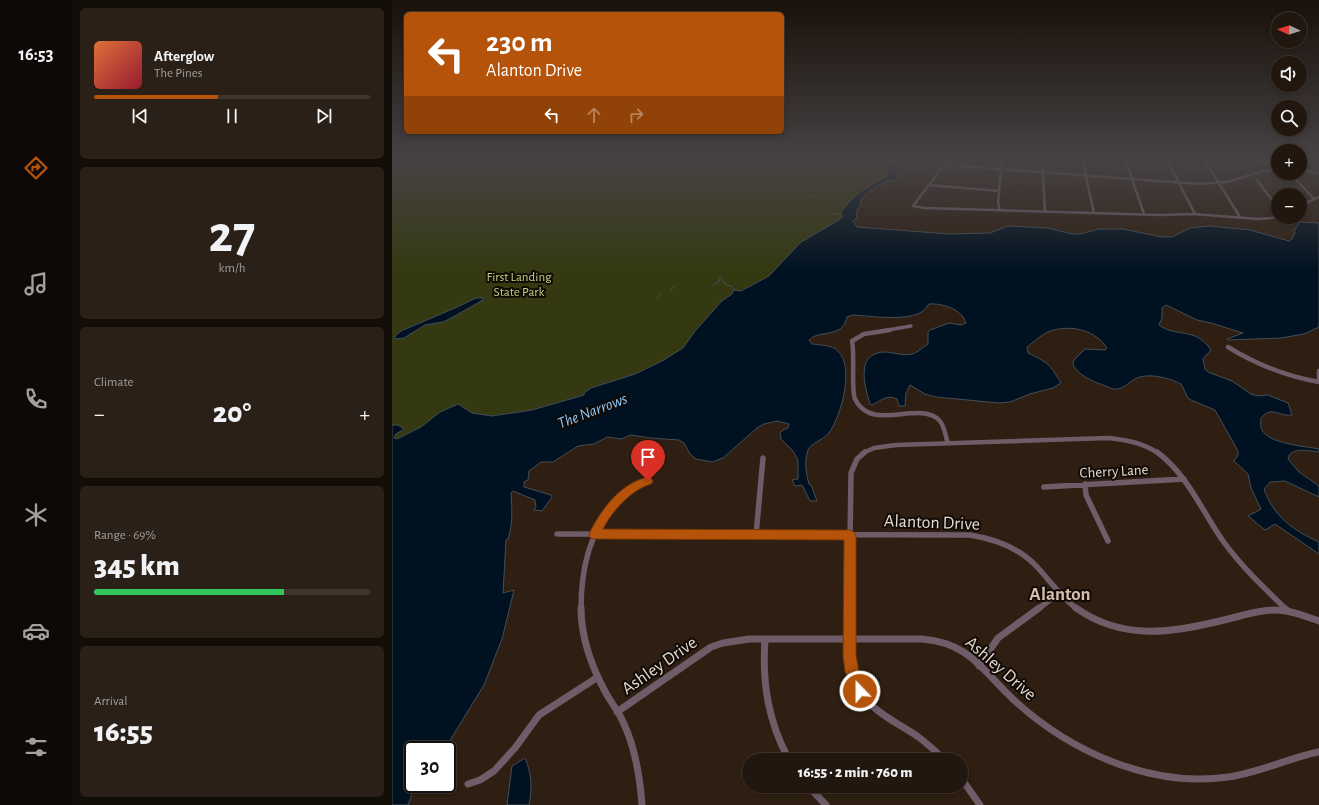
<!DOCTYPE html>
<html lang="en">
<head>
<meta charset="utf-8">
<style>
  :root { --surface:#22170e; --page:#2a2017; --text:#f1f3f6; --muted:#a29f9e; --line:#3f362e; --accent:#b45309 }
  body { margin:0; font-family:"Alegreya Sans",sans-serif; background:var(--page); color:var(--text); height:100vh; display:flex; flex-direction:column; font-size:15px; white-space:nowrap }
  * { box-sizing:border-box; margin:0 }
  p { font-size:13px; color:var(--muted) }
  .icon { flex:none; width:22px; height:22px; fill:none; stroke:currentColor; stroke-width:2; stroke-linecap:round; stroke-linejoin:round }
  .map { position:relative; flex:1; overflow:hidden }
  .drawer { display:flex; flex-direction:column; gap:8px; padding:8px; background:#130d08; width:320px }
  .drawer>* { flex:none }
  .top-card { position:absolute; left:12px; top:12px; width:380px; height:122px; border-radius:6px; box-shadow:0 2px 6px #0003,0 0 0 1px var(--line); background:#b45309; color:#fff; overflow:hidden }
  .needle { width:26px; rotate:274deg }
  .buttons { position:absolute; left:879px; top:12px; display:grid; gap:8px }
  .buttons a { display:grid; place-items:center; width:36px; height:36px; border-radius:50%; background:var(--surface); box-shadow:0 2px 6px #0003,0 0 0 1px var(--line); font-size:20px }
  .speed { position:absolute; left:12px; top:741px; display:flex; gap:8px; font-size:20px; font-weight:700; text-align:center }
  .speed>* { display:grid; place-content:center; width:52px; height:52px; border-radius:50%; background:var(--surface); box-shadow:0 2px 6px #0003,0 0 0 1px var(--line); line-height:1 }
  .speed .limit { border:2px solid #111; border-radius:6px; background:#fff; color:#111 }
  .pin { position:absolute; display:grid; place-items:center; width:34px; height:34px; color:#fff; margin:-41px -17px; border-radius:50% 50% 50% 0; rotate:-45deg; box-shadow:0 0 4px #0007 }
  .pin .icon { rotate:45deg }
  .me { position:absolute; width:44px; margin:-22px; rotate:338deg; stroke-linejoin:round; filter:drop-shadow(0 0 3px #0008) }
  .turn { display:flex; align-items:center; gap:14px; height:84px; padding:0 16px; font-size:18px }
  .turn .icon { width:52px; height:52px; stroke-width:2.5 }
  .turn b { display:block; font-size:28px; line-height:34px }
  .lanes { display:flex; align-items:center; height:38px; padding:0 16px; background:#0003; justify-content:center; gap:20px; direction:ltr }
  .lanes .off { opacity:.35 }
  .big { font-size:30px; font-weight:800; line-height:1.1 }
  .drawer .tile { flex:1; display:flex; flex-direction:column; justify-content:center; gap:6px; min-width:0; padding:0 14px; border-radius:6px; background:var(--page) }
  .drawer .dial { align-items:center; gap:0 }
  .dial b { font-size:52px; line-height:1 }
  .song { display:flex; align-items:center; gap:12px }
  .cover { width:48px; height:48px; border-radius:6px; background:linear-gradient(135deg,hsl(20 70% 55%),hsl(350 70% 35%)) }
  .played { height:4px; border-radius:2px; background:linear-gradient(90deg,var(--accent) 45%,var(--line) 45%) }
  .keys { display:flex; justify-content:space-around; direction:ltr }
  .heat { display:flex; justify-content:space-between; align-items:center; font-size:22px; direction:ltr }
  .charge { height:6px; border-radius:3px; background:linear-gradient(90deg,#34c759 69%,var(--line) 0) }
  .trip { position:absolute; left:350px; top:753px; width:226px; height:40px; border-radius:20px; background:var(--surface); box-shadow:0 2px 6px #0003,0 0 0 1px var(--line); font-weight:800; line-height:40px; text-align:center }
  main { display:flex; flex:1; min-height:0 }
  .tab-bar { display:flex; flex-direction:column; width:72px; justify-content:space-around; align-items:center; background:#0e0906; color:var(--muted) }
  .tab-bar .icon { width:28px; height:28px }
  .tab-bar .selected { color:var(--accent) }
  .tab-bar b { font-size:18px; color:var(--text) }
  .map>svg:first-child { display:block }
  .green { fill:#343911 }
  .water { fill:#001221; stroke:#444e56 }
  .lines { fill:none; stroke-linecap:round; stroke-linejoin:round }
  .stream { stroke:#444e56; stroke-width:1 }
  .minor-far4 { stroke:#6f5c69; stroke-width:2.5 }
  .minor-far3 { stroke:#6f5c69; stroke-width:3.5 }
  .minor-far2 { stroke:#6f5c69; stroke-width:4.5 }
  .minor-far1 { stroke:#6f5c69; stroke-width:5.5 }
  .minor { stroke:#6f5c69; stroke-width:7 }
  .route { fill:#b45309; stroke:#753606 }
  .labels { text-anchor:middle; stroke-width:4; stroke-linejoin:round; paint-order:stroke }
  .far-park-label { font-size:13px; fill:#c5d082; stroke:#110a05 }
  .street-label { font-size:15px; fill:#e4dad1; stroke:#110a05 }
  .water-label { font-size:16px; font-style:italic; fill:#88c9ff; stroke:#110a05 }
  .near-street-label { font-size:18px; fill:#e4dad1; stroke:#110a05 }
  .near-neighbourhood-label { font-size:19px; font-weight:bold; fill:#d2bead; stroke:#110a05 }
</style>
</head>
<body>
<main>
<nav class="tab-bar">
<b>16:53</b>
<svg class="icon selected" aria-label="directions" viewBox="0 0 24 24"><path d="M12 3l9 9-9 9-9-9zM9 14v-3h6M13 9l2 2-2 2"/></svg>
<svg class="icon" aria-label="music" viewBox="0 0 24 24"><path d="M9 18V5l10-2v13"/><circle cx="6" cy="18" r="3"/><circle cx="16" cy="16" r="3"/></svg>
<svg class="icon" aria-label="phone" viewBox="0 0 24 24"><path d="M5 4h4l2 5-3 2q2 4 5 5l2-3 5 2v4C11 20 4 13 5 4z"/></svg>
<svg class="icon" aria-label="climate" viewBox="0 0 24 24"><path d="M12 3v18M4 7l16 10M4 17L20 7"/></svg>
<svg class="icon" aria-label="car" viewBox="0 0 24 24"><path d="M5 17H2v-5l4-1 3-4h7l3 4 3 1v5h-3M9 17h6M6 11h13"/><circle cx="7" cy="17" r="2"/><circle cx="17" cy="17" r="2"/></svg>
<svg class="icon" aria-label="filters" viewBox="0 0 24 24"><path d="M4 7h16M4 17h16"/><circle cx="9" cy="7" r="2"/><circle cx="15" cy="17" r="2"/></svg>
</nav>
<section class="drawer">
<div class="tile">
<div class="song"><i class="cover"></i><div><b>Afterglow</b><p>The Pines</p></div></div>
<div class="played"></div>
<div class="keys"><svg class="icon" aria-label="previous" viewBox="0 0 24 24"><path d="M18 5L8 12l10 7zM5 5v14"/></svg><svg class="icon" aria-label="pause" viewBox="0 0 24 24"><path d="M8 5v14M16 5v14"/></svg><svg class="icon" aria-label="next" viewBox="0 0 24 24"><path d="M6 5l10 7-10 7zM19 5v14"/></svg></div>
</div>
<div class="tile dial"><b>27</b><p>km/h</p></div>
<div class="tile"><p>Climate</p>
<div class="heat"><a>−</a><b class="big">20°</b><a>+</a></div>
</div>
<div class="tile"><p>Range · 69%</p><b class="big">345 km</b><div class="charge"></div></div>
<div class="tile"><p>Arrival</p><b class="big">16:55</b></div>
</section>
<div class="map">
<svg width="927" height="805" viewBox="0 0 927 805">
  <rect width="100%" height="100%" fill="#2e1f12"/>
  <path class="green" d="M0 158H486L495 169 496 173 493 178 469 191 458 201 449 212 450 217 441 224 425 232 406 245 398 256 377 276 352 289 345 291 330 301 303 331 291 348 270 361 243 374 199 388 193 395 140 410 95 416 80 413 66 404 48 412 29 427 5 439 2 438 4 434 12 429 6 425H0Z"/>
  <path class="water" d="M503 158H515L519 162H512L505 171 506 173 504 174V177L508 179C492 180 477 189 468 201L469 205C465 208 463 213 465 218L461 221 465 227 557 234 598 233 616 226 656 228 680 234H688L707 229H731L770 237H780L798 228 817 226 858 230 897 241 900 239 903 233 902 231 908 222 927 223V327L912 334 889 338 837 340 835 339 851 333 819 323 805 320 774 305 770 308V318L767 325C784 338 803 326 819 350L811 359 813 369 816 372 840 381 859 394 866 396 876 395 896 403 900 415C887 417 880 405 869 418 869 422 868 427 870 430 877 444 913 446 927 449V452C918 451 898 446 896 459L907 472 927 486V497L893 481 878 482 872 489C881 516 902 531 927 542V554L883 524 873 530 856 516 869 509 859 488 856 474 842 461 846 455V451L823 410 799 400 796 398 789 384C777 378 756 372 743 379 735 383 732 390 721 389 707 383 689 379 681 365L682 360 693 349 713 350 715 348C704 331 682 325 662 330 653 331 642 342 635 347L636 353C656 363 657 363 669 383L661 388 638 394 618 402 607 403 544 397 533 394 518 385 514 393 513 406H507L505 399C494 394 489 401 480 405L478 404C472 384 463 351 495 352 503 353 513 356 520 354 525 353 531 347 536 344V332L538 330 557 323 569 325 574 323C570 309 550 303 537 304 535 306 533 309 531 311 516 322 479 316 461 315L455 317C454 320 453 324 451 326 444 336 425 331 417 340L420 344C428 345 440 345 446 351 463 368 449 416 437 433 431 440 419 443 416 450 412 462 414 473 417 484L419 485 425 501H418L410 485 403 486 400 480 406 479V460L401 451 389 439 388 433 391 430 396 428 397 424 385 421 372 424 365 428 331 458 320 462 304 459 298 454 292 443 287 440 259 438 239 435 229 439 215 437 202 444 186 446 161 462H149L137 471 136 480 132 482V487L159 495 160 497 150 511 142 510 144 507 143 500 121 491 119 493C120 509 121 524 116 539L114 540 111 593 122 590 110 639 92 685 57 742 48 750H21C21 769 24 788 16 805H0V425H6L12 429 4 434 2 438 5 439 29 427 48 412 66 404 80 413 100 416 140 410 192 395V393L199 388 243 374 270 361 291 348 303 331 330 301 340 294 342 290 349 291 377 276 409 242 447 220 450 217 449 212 458 201 469 191 496 175 495 169 501 163Z
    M84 298H91V300L59 318 51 322 33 325 12 338 3 339V336L9 331 63 308Z
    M133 758C140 774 140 789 137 805H115L120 766Z"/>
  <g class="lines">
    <path class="stream" d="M449 188 453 189
      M418 197 426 194
      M437 201 438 197
      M437 214H446
      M329 278 334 285 339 286 343 290
      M321 285 328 281 326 280 329 275
      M278 291 282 286
      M265 297 268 295"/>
    <path class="minor-far4" d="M562 158 549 169 521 206 533 208 769 215 801 214 866 219 891 217
      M650 158 653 211
      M690 158 702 213
      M733 158 752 214
      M774 158 803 214
      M811 158 848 217
      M857 158 886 167
      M553 165 807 184 835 182 871 171 886 170
      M908 170 927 173
      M898 173 922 199
      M865 180 886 208
      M537 185 607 191
      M608 210 606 203 610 158
      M908 211 916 202 927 197"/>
    <path class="minor-far3" d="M490 331 519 326"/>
    <path class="minor-far2" d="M498 330 472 334 460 341C463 354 459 391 463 399 479 433 527 400 547 420 553 426 553 436 556 443
      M836 347C865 365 893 376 927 382
      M927 371V381
      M471 453 482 448 504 445 717 438C735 440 751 443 766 453"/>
    <path class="minor-far1" d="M765 452C795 474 810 511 831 541 849 566 871 587 894 609
      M693 484 694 495 716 541
      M652 487 792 479
      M165 534 578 535C604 539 628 548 646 568 659 582 669 597 685 609
      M364 535 371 458
      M189 609C189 567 199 524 231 496 239 489 248 482 258 481
      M457 609 459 473 465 459 473 452
      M646 609 667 593"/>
    <path class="minor" d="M189 608C189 639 200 668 215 695 221 705 228 714 232 724 244 750 248 778 250 805
      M457 608C457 628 455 652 460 672 470 708 496 717 525 736 535 743 544 752 553 760
      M684 608C731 641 780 633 832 620 849 616 866 610 883 610 898 610 913 616 927 621
      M892 608 896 611
      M373 639C370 683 376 721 397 760
      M587 666 606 638 647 608
      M225 712 319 647 331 643 357 639H530C579 643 590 671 623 701 679 752 759 788 836 777 867 773 896 758 927 752
      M569 778 588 805
      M76 784 88 780 102 771 123 748 147 715 206 677
      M416 786 434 805"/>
  </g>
  <linearGradient id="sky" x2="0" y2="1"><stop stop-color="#19110a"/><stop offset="0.59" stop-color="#464244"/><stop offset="1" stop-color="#464244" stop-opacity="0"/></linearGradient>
  <rect width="927" height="270" fill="url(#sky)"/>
  <path class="route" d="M256 477 259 478 261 481 259 484C239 490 220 511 211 529L458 530 462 532 464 535V656L467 671 475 691 473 696 468 698 463 696 453 671 451 656 452 540 202 539 198 538 197 534C208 511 228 483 256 477Z"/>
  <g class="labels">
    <g class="far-park-label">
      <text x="127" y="281">First Landing<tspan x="127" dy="15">State Park</tspan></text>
    </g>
    <g class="street-label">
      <text transform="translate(722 471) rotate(-3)" y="5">Cherry Lane</text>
    </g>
    <g class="water-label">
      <text transform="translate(200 410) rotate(-21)" y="6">The Narrows</text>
    </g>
    <g class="near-street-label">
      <text transform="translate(540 522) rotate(2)" y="6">Alanton Drive</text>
      <text transform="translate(267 665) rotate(-35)" y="6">Ashley Drive</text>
      <text transform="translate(609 668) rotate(41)" y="6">Ashley Drive</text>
    </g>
    <g class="near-neighbourhood-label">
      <text x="668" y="600">Alanton</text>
    </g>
  </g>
</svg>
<div class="buttons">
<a><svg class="needle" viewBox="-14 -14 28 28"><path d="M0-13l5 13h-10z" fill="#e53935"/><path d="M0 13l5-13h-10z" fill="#a29f9e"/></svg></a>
<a><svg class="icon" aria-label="sound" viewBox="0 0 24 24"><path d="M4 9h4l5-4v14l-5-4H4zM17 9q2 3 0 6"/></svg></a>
<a><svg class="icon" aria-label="search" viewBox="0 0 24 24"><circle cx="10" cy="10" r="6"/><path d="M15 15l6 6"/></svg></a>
<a>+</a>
<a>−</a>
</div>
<div class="speed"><div class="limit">30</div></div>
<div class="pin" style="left:256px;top:481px;background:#d93025"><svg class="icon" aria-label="arrive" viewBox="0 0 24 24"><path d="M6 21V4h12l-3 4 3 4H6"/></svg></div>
<svg class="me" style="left:468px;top:691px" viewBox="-20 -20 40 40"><circle r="17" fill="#b45309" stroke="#fff" stroke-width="3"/><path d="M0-11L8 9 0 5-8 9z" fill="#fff"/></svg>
<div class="trip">16:55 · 2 min · 760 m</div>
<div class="top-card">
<div class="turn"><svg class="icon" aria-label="left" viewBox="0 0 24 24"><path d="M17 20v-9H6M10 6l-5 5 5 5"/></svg><div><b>230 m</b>Alanton Drive</div></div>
<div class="lanes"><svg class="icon" aria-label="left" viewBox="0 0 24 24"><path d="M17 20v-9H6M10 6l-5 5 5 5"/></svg><svg class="icon off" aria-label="ahead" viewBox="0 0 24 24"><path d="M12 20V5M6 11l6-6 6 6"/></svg><svg class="icon off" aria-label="right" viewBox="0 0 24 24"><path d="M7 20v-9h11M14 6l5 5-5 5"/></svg></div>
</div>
</div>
</main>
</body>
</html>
